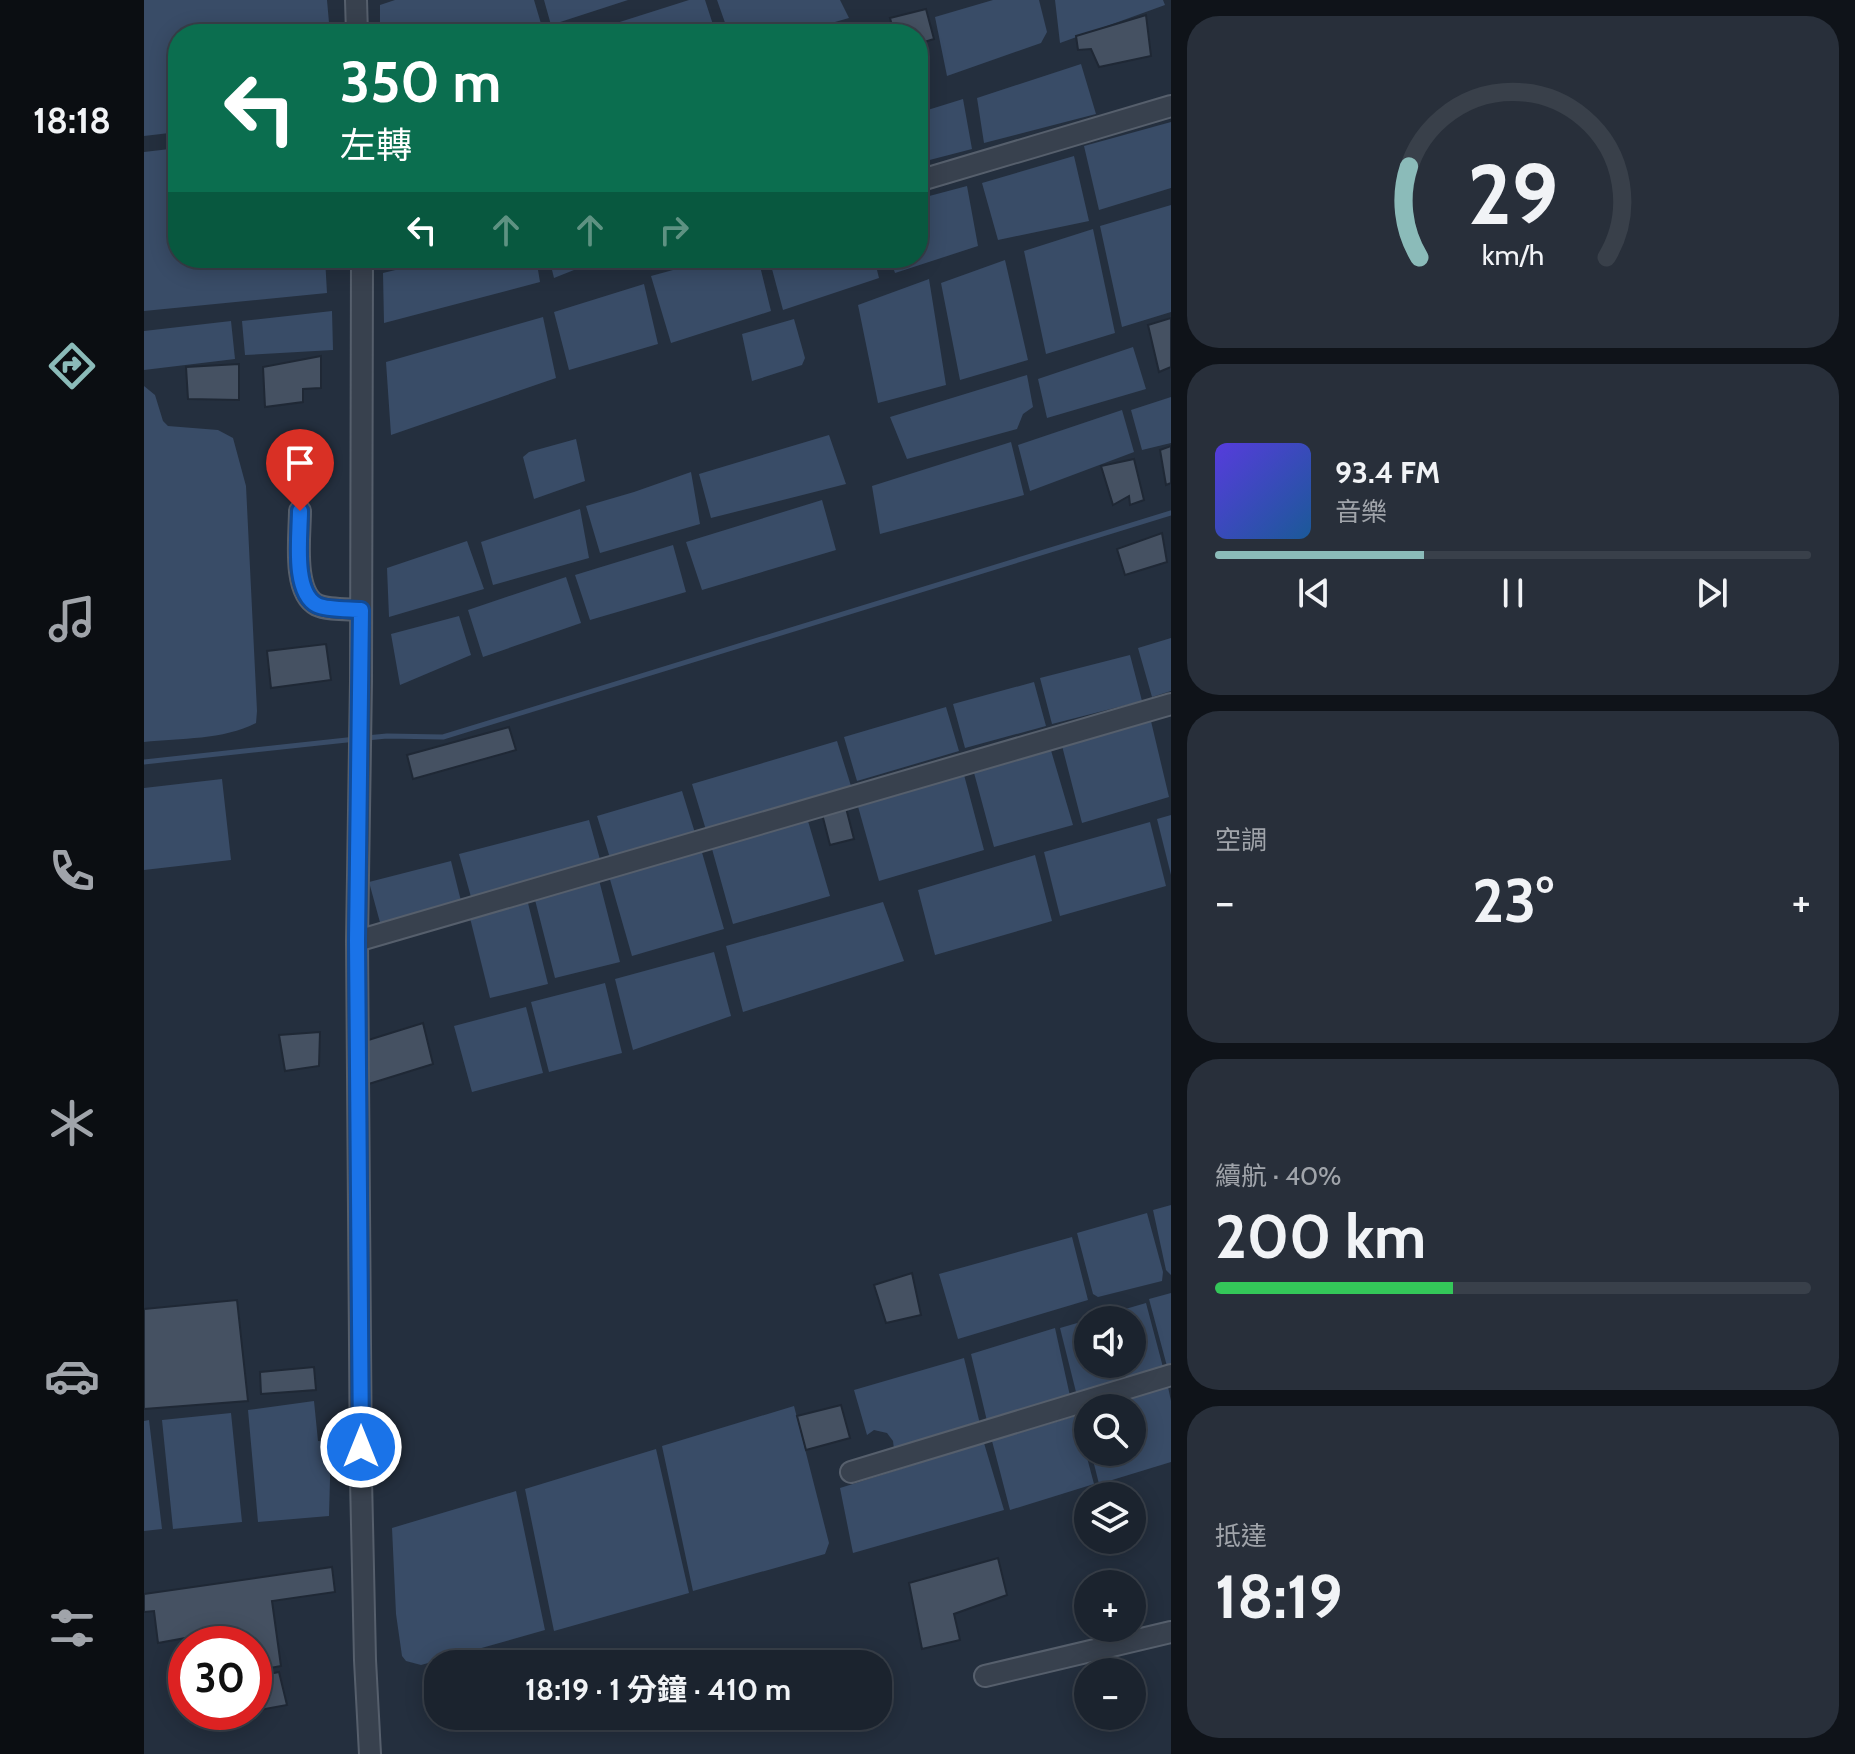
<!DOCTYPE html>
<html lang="zh-TW">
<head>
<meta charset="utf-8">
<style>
  :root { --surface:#1b232e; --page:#282f3a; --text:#f1f3f6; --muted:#a0a4aa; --line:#39404a; --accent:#8bbbb9 }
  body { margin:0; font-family:Cabin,"Noto Sans TC",sans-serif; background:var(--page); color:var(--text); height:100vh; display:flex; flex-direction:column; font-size:30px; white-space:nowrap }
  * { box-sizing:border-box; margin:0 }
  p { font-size:26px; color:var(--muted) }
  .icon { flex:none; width:44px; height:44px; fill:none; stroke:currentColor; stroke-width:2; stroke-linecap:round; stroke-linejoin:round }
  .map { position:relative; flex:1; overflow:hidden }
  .panel { display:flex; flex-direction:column; gap:16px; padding:16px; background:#0f1319; width:684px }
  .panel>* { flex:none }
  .banner { position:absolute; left:24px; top:24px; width:760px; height:244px; border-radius:32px; box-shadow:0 4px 20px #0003,0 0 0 2px var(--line); background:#0b6e4f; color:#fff; overflow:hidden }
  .fabs { position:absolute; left:930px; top:1306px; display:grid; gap:16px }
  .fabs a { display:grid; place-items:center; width:72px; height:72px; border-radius:50%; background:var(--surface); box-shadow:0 4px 20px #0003,0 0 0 2px var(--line); font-size:40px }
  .speed { position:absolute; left:24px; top:1626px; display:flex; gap:16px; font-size:40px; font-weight:700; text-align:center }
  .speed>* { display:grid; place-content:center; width:104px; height:104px; border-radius:50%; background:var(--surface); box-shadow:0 4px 20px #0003,0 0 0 2px var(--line); line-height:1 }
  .speed .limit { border:12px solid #d22; background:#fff; color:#111 }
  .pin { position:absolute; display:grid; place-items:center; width:68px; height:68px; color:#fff; margin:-82px -34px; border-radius:50% 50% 50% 0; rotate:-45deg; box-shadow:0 0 8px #0007 }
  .pin .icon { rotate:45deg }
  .me { position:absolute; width:88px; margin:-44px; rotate:0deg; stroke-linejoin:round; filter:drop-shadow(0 0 6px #0008) }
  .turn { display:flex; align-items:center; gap:28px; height:168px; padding:0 40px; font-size:36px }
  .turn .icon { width:104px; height:104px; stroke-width:2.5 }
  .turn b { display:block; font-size:56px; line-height:68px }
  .lanes { display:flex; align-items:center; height:76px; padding:0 40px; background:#0003; justify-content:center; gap:40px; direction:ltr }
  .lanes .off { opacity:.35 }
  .big { font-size:60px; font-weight:700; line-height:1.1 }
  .panel .card { flex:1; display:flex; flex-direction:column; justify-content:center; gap:12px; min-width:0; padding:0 28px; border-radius:32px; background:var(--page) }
  .panel .dial { align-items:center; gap:0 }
  .dial svg { height:208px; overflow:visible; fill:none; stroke:var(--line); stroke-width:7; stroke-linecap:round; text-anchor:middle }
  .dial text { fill:var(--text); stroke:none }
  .song { display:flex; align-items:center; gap:24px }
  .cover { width:96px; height:96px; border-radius:12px; background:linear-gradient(135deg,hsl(250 70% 55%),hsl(210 70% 35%)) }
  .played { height:8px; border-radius:4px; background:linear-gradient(90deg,var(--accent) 35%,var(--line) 35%) }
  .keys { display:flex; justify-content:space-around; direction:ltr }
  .heat { display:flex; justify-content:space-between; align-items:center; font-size:44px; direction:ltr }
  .charge { height:12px; border-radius:6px; background:linear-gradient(90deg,#34c759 40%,var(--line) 0) }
  .trip { position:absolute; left:280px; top:1650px; width:468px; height:80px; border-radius:32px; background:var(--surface); box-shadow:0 4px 20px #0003,0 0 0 2px var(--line); font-weight:700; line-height:80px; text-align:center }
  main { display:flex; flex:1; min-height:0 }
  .menu { display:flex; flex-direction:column; width:144px; justify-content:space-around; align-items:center; background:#0b0e12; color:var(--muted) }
  .menu .icon { width:56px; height:56px }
  .menu .selected { color:var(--accent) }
  .menu b { font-size:36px; color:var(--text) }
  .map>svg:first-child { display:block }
  .water { fill:#394c67; fill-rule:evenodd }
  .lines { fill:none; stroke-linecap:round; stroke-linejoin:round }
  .stream { stroke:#394c67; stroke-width:5 }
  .building { fill:#455162; stroke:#1f2835; stroke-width:2 }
  .minor-casing { stroke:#565f6c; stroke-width:24 }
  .minor { stroke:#38414e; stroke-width:20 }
  .route-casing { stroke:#114b97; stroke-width:20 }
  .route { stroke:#1a73e8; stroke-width:14 }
</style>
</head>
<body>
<main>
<nav class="menu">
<b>18:18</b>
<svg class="icon selected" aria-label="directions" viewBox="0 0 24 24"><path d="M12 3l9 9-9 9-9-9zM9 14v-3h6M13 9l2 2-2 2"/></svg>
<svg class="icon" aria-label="music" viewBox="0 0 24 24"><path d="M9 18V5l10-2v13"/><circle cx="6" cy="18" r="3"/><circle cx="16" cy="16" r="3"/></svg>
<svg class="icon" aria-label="phone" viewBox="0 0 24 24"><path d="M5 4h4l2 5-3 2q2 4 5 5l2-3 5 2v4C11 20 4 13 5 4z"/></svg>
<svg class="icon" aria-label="climate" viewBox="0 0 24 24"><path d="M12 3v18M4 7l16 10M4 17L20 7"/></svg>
<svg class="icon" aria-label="car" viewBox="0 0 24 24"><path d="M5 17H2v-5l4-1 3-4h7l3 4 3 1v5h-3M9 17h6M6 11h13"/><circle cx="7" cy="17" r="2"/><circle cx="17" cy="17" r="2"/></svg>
<svg class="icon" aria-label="filters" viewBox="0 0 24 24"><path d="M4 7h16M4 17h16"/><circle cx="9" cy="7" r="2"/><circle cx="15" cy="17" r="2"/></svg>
</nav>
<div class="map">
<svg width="1027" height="1754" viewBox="0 0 1027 1754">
  <rect width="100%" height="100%" fill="#242f3e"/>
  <path class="water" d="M0 0H183L186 34H34V132L0 136Z
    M251 0H390L398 27 375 34H236V5Z
    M400 0H484L407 25Z
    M545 0H561L572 34H462L460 27Z
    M573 0H696L705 18 649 34H585Z
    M849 0H895L903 32 897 43 803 76 791 17Z
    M911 0H1019L1021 5 916 43Z
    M937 64 952 114 840 143 833 98Z
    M819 99 828 149 774 163V113Z
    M1027 122V188L955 210 940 146Z
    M34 148V258H181L183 293 0 311V152Z
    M930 156 945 221 854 240 838 183Z
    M823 186 834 246 751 273 746 258H774V199Z
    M1027 205V312L978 327 956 226Z
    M949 229 971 333 902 354 880 251Z
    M301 258H392L396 282 240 323 239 273Z
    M405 258H460L410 278Z
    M573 258H614L627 311 527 343 507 276Z
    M625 258H730L735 278 639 310Z
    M861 260 884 360 816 380 797 283Z
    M785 279 802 385 734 403 714 305Z
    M500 284 514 344 425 370 410 312Z
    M188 311 189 350 101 355 98 321Z
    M399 317 412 378 247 435 242 362Z
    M650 319 661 358 658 365 608 381 598 334Z
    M87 321 91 359 0 370V331Z
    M989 347 1002 389 903 418 894 379Z
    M883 375 889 407 879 414 873 429 763 459 746 417Z
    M0 386 11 395 19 421 24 426 74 430 89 438 102 486 113 711 112 723C79 740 37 738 0 742Z
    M1027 397V443L998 450 987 410Z
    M978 410 990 452 886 491 874 445Z
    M685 435 702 484 567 518 555 474Z
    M432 439 441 481 390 499 379 457 385 452Z
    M867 442 880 495 736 534 728 486Z
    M547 472 556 524 456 553 442 506 490 492Z
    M678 500 692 550 558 590 542 542Z
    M436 509 445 558 349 585 337 542Z
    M323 541 340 589 245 617 243 568Z
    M529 545 542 592 446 620 431 575Z
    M422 577 437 623 339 657 324 610Z
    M315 616 327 655 256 685 247 634Z
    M1027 638V691L1008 697 994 648Z
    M986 655 998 701 908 724 896 678Z
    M890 682 902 726 821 748 809 704Z
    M802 707 815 751 713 781 700 737Z
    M1006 717 1025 797 938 823 917 742Z
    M693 741 707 786 562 830 548 784Z
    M906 747 929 825 850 847 829 769Z
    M819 771 840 850 735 881 713 803Z
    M78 779 87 860 0 870V788Z
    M538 791 551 833 466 858 453 816Z
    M1027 815V875L1013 819Z
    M445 820 457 863 327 897 315 854Z
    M664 821 686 896 589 924 568 849Z
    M1006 822 1022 886 916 916 900 852Z
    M557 849 580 929 488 956 465 876Z
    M891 855 908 921 791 955 774 890Z
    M307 861 318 905 237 926 225 882Z
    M455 880 476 962 411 978 390 896Z
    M383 899 404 984 346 998 325 914Z
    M739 902 760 961 599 1012 582 946Z
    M570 952 587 1016 489 1050 471 979Z
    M461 983 478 1053 405 1072 387 1002Z
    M382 1007 399 1073 328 1092 310 1026Z
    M1027 1205V1275L1022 1270 1009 1210Z
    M1003 1213 1019 1272 1018 1281 954 1297 949 1294 933 1233Z
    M928 1237 944 1300 814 1339 795 1274Z
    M1027 1293V1369L1024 1370 1005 1299Z
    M1002 1303 1020 1371 933 1396 916 1328ZM944 1320H988V1364H944Z
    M911 1328 926 1396 843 1421 827 1354Z
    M820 1358 836 1424 750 1449 749 1441 743 1433 730 1430 723 1435 710 1390Z
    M1024 1387 1027 1401V1462L955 1484 947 1452H988V1408H958Z
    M170 1401 174 1441 187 1442 185 1516 114 1522 104 1410Z
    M650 1406 685 1543 681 1554 549 1591 518 1446Z
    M87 1413 98 1522 29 1529 18 1420Z
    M932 1416 950 1484 866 1510 848 1441Z
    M5 1420 18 1529 0 1531V1421Z
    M840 1443 860 1510 709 1553 696 1488Z
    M512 1449 545 1593 410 1631 381 1489Z
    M372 1491 401 1630 277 1665 262 1661 258 1656 252 1614 248 1528Z"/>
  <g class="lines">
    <path class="stream" d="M222 738 243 736 299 737 1027 513
      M0 762 212 739"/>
  </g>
  <path class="building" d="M782 9 790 39 774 44V34H750L746 18Z
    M1002 15 1007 56 955 67 947 49 934 50 932 36Z
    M1027 318V367L1015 372 1004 325Z
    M177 356V388L159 389V402L121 407 119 367Z
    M95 364V400L44 399 42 367Z
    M1027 446V483L1022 485 1016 450Z
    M990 459 1000 500 986 505 985 496 969 505 957 466Z
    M1018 533 1023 562 981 575 973 549Z
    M182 644 187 680 127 688 123 651Z
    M365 727 372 750 269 779 263 755Z
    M701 804 710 839 686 845 677 810Z
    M279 1023 289 1064 215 1087 205 1046Z
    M176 1032 175 1066 141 1071 135 1035Z
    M768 1273 777 1315 742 1323 730 1285Z
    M93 1300 104 1401 0 1409V1309Z
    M170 1367 172 1390 117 1394 116 1372Z
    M697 1405 706 1438 662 1450 653 1416Z
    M854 1558 863 1595 810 1614 816 1640 778 1649 765 1583Z
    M188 1567 191 1592 128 1601 137 1666 110 1671V1644H60L58 1635 14 1643 10 1611 0 1612V1594Z
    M135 1672 143 1705 110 1711V1677Z
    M69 1712H104L70 1718Z"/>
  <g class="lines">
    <defs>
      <path id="minor" d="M212 0 213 34
        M774 181 1027 106
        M218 258 217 681 213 941 217 1479 221 1660 226 1754
        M156 511C156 535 148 592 173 605 183 610 206 609 217 610
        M213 941 1027 704
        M707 1472 1027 1375
        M841 1676 1027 1632"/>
    </defs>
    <use href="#minor" class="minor-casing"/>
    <use href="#minor" class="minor"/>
  </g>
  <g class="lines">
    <defs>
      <path id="route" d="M156 511C156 535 148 592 173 605 183 610 206 609 217 610L213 941 217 1447"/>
    </defs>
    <use href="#route" class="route-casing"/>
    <use href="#route" class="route"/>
  </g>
</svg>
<div class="fabs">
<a><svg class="icon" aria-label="sound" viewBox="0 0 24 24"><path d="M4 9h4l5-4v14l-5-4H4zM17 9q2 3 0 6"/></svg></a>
<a><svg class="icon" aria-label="search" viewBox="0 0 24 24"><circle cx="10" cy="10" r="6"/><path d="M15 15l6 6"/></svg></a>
<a><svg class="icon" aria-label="layers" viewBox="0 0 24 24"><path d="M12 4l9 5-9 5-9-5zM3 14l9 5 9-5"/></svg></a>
<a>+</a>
<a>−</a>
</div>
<div class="speed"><div class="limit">30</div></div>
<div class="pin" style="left:156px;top:511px;background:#d93025"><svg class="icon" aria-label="arrive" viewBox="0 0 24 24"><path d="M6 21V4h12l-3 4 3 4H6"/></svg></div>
<svg class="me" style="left:217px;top:1447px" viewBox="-20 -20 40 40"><circle r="17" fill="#1a73e8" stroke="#fff" stroke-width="3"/><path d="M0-11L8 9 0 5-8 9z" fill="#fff"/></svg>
<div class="trip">18:19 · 1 分鐘 · 410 m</div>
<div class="banner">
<div class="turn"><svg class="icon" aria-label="left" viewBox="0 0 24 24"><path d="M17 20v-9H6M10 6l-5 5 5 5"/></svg><div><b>350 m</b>左轉</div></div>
<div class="lanes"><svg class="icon" aria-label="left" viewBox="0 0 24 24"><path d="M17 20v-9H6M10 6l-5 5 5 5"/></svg><svg class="icon off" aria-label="ahead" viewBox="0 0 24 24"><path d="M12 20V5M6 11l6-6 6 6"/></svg><svg class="icon off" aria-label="ahead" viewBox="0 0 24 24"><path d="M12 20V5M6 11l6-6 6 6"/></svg><svg class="icon off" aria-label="right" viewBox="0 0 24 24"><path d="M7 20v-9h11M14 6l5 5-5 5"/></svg></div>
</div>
</div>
<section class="panel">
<div class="card dial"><svg viewBox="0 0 100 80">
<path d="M14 69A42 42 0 1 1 86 69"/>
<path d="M14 69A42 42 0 0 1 10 34" stroke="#8bbbb9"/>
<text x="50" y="56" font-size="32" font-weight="700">29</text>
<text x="50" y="72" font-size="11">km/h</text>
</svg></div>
<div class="card">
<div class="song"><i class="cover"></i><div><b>93.4 FM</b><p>音樂</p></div></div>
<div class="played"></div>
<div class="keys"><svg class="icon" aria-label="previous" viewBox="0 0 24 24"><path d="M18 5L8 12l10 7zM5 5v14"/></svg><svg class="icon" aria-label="pause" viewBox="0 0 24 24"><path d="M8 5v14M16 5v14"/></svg><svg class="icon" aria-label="next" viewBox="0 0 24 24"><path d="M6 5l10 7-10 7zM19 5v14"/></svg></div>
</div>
<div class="card"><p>空調</p>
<div class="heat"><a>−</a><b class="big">23°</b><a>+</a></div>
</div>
<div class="card"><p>續航 · 40%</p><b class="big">200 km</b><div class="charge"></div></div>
<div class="card"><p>抵達</p><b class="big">18:19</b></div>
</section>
</main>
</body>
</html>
